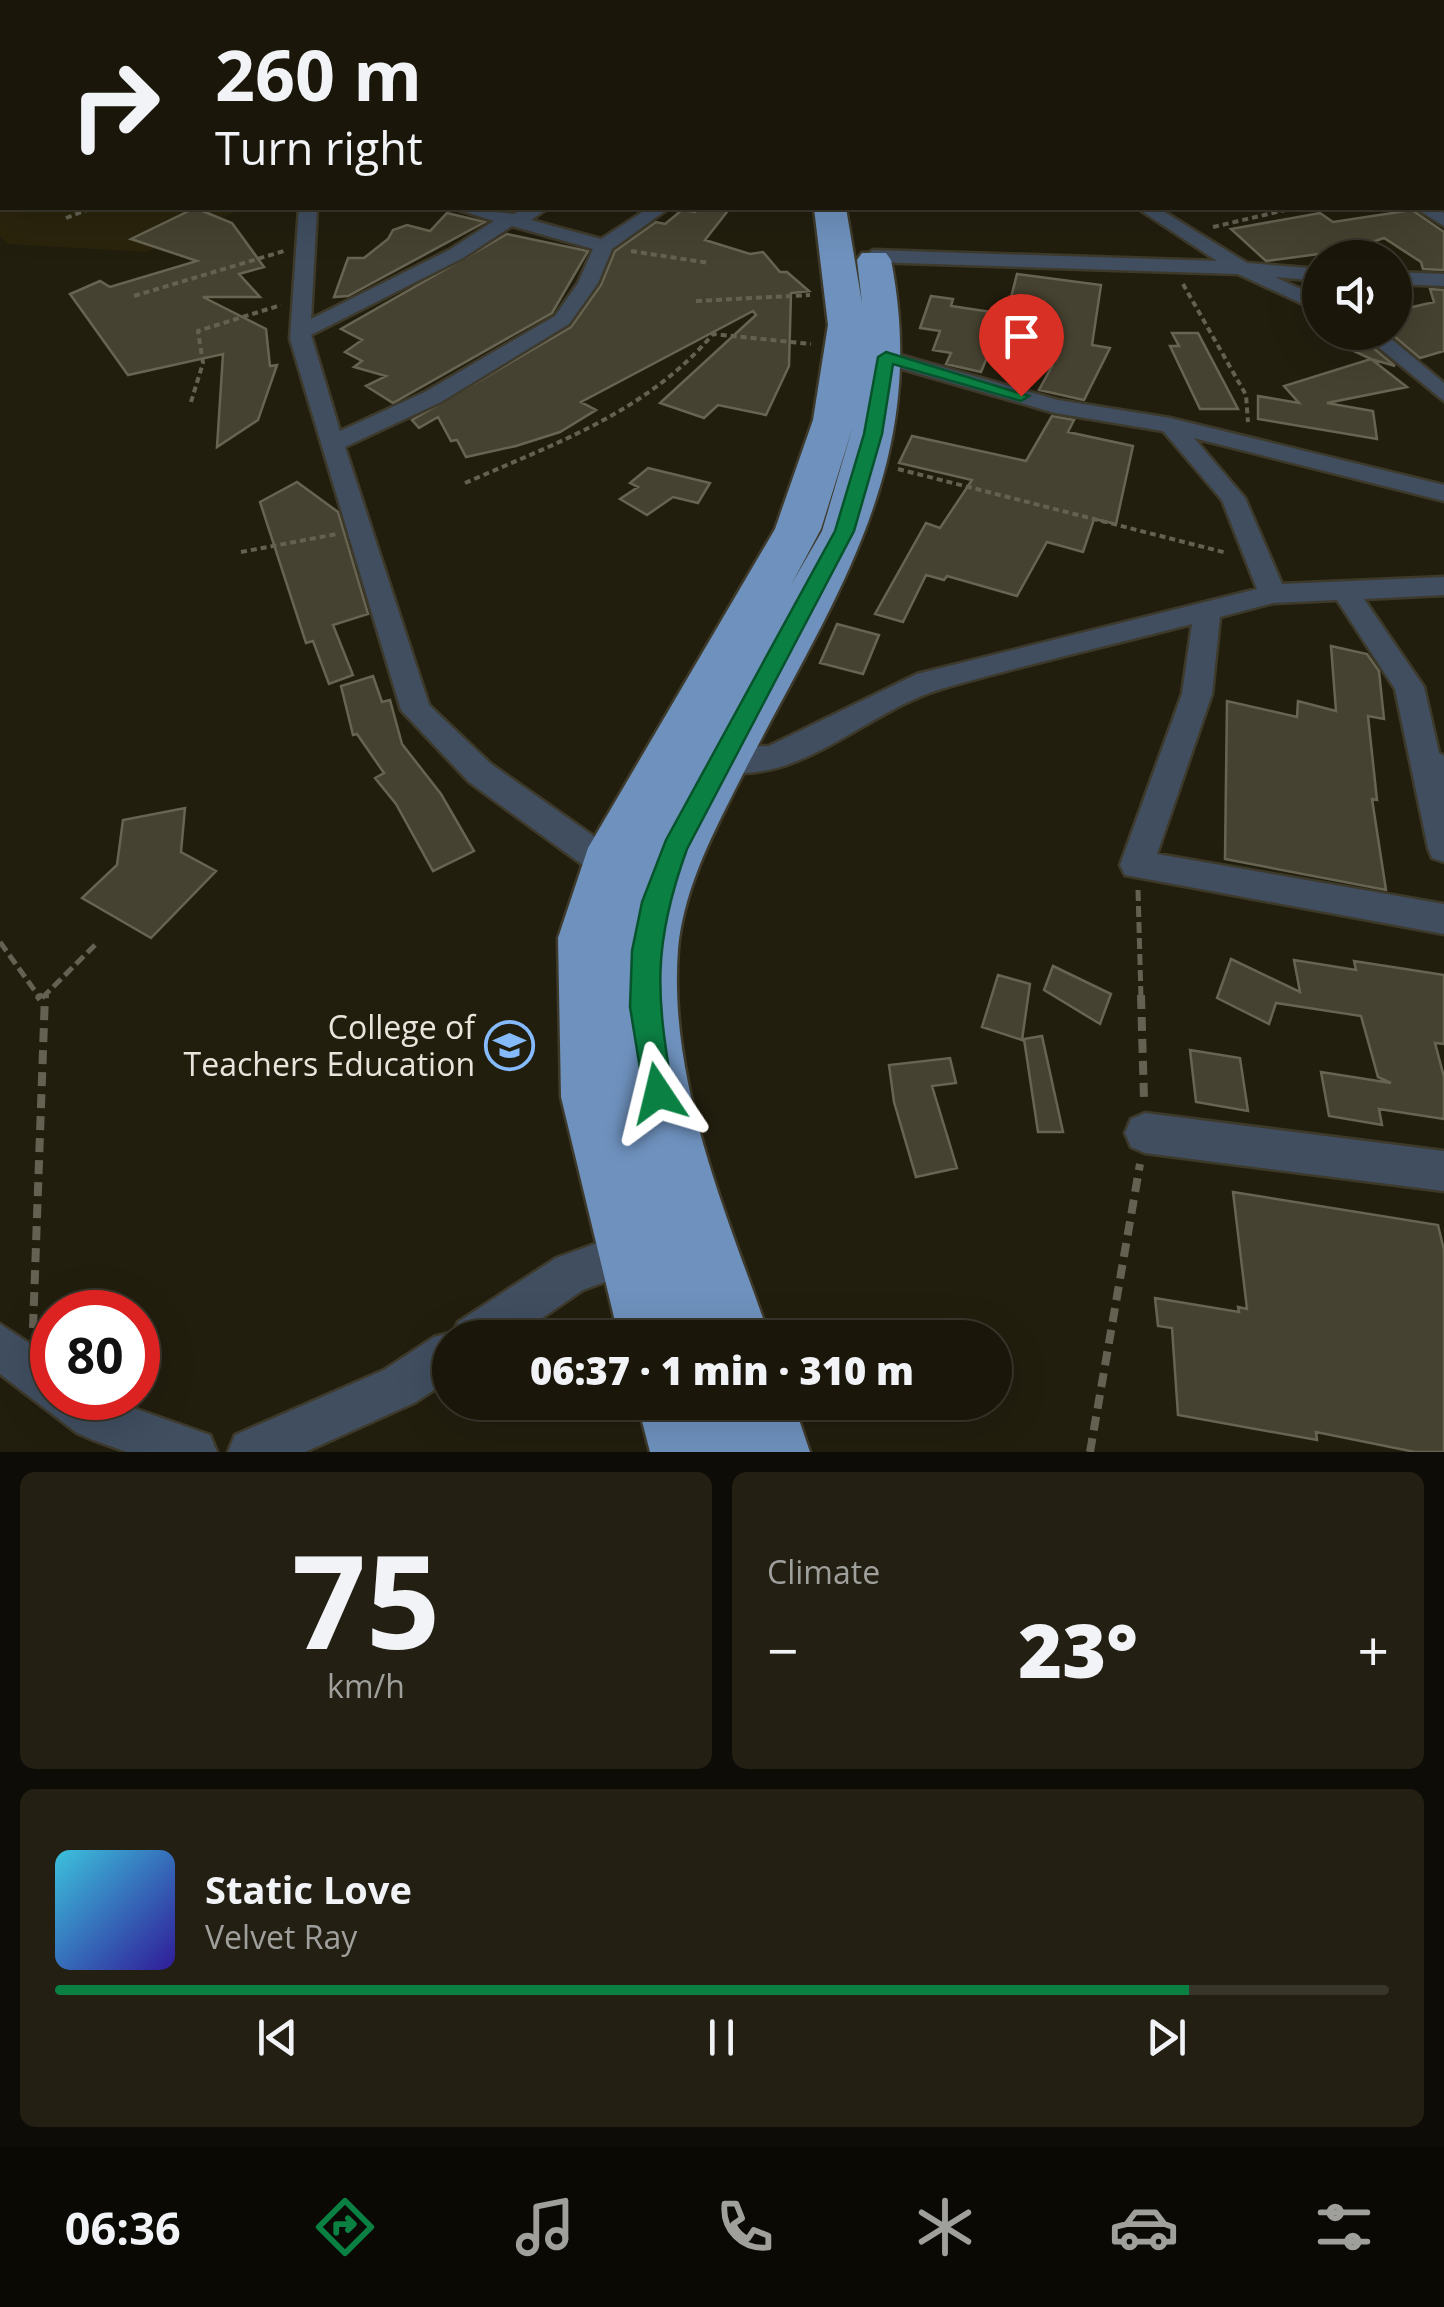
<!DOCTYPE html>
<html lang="en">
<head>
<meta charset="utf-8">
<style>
  :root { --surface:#1a160a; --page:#231f13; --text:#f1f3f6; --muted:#9f9f9c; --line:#38352b; --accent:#0b8043 }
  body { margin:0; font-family:"Open Sans",sans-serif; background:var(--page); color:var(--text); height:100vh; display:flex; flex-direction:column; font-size:38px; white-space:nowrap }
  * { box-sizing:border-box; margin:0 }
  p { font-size:32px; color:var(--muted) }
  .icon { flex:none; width:55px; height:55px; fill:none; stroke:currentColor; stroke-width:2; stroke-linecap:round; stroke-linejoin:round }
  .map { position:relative; height:1452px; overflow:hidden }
  .drawer { display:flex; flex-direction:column; gap:20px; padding:20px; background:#0e0c06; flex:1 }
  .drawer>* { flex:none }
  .hud { position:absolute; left:0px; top:0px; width:1445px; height:210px; box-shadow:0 10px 40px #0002,0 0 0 2px var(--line); background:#1a160a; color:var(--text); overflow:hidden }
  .buttons { position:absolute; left:1302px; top:240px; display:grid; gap:20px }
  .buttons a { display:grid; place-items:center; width:110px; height:110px; border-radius:50%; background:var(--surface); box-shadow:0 10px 40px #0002,0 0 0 2px var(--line); font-size:50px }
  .speed { position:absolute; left:30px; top:1290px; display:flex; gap:20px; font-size:50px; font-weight:700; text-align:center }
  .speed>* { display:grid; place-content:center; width:130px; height:130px; border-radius:50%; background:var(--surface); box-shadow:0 10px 40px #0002,0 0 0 2px var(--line); line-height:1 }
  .speed .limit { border:15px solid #d22; background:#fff; color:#111 }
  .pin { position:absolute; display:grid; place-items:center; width:85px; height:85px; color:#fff; margin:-102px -42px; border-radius:50% 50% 50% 0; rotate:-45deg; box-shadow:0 0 10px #0007 }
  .pin .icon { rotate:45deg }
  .me { position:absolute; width:110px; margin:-55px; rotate:350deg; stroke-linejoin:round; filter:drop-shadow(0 0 8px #0008) }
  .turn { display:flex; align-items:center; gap:35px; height:210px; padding:0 50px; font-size:45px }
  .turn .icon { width:130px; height:130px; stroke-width:2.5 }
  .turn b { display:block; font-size:70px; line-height:85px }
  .big { font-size:75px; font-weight:800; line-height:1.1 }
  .drawer .widget { flex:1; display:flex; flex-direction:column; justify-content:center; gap:15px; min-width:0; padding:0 35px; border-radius:15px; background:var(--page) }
  .drawer .dial { align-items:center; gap:0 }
  .dial b { font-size:130px; line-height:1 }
  .song { display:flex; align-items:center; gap:30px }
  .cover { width:120px; height:120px; border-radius:15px; background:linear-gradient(135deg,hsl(190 70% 55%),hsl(250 70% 35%)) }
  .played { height:10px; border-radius:5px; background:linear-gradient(90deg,var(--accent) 85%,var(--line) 85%) }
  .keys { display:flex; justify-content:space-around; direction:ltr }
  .heat { display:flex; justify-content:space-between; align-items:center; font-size:55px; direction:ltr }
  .drawer .tiles { flex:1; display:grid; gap:20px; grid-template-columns:1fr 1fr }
  .widget:last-child { grid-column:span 2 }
  .trip { position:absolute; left:432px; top:1320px; width:580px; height:100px; border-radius:50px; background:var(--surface); box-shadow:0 10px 40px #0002,0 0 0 2px var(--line); font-weight:800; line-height:100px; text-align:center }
  .menu { display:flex; height:160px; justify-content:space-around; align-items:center; background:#0a0904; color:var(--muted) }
  .menu .icon { width:70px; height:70px }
  .menu .current { color:var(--accent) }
  .menu b { font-size:45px; color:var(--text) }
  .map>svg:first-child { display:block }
  .built { fill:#2a240d }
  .building { fill:#464231; stroke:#686452; stroke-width:2.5 }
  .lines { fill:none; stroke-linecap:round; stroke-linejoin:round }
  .street-casing { stroke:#3e3a2b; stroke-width:5 }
  .highway-casing { stroke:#3e3a2b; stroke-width:5 }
  .path-far3 { stroke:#646153; stroke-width:2.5; stroke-dasharray:5 2.5; stroke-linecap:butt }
  .path-far2 { stroke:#646153; stroke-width:4; stroke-dasharray:6 4; stroke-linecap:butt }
  .path-far1 { stroke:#646153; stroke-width:5; stroke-dasharray:11 5; stroke-linecap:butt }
  .path { stroke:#646153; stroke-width:8; stroke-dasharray:14 8; stroke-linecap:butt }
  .street { fill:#404e60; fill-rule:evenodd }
  .highway { fill:#6e91bd; fill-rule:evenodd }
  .route { fill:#0b8043; stroke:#07532c; stroke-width:2.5 }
  .labels { text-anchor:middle; stroke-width:10; stroke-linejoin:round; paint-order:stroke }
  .near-poi-label { font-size:32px; fill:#e8e6dc; stroke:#221e0e; text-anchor:end }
</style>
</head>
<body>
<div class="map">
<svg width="1444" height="1452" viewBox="0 0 1444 1452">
  <rect width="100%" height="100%" fill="#221e0e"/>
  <path class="built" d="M0 70 2 208H244L147 252 8 244 0 236Z"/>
  <path class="building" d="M195 208 232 223 264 267 239 274 260 297H203L266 329 270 366 277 365 258 420 217 447 223 354 128 375 70 294 100 281 110 287 197 261 131 239Z
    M698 208H730L705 240 750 254 763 252 780 272H787L809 291 791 293 789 366 766 415 718 405 704 418 660 403 756 315 753 311 581 402 596 410 560 432 516 446 466 457 457 440 451 441 438 417 419 428 412 420 571 327 601 285 615 251 656 222 665 224 682 210 695 212Z
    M1412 210 1444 232V270L1423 269 1421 262 1384 238 1349 250 1266 261 1231 229 1320 213 1333 222Z
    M447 213 485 222 348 296 334 297 348 258H364L388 239 393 230 407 225 430 231Z
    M507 234 588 251 552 313 393 403 366 386 386 376 354 367 362 361 345 352 362 340 341 329Z
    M1017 274 1101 285 1092 345 1110 348 1084 400 1039 390 1052 366 1058 337 1003 329Z
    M1430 289 1444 290V351L1420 358 1389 332H1395V311L1434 302Z
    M931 296 953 299 951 306 1005 314 981 372 946 364 951 353 933 350 940 331 920 328Z
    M1172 333H1198L1238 409H1200L1170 346H1179Z
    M1359 336 1395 366 1371 359 1407 387 1327 403 1373 411 1377 439 1258 419V396L1299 403 1284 386 1371 359 1335 342Z
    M1052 416 1074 420 1068 432 1133 446 1116 524 1094 519 1083 552 1047 542 1017 596 947 576 944 580 926 575 903 622 875 614 926 523 940 528 972 480 899 463 912 436 1026 461Z
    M648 468 710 483 698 503 673 497 647 515 620 499 638 487 630 483Z
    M297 482 338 512 368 614 333 625 353 675 329 684 313 641 306 643 260 502Z
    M837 624 879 635 863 674 820 663Z
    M1331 646 1367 654 1379 671 1384 719 1368 716 1377 800 1372 799 1386 890 1225 859 1227 701 1297 717 1298 701 1336 711Z
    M373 676 382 702 390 700 402 744 441 794 474 851 433 871 396 804 375 778 384 773 357 734 353 735 341 686Z
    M185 808 181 852 216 871 151 938 82 898 117 865 123 820Z
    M1231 959 1300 992 1294 960 1356 970 1354 961 1444 975V1044L1435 1043 1444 1077V1119L1379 1109 1382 1125 1329 1116 1321 1072 1391 1083 1378 1077 1361 1016 1276 1003 1269 1024 1217 998Z
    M1053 966 1111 994 1100 1024 1044 990Z
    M998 975 1030 984 1022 1040 982 1027Z
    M1042 1036 1063 1132H1038L1024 1039Z
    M1190 1050 1240 1058 1248 1111 1196 1102Z
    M950 1058 956 1083 932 1086 957 1168 916 1177 894 1102 889 1065Z
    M1233 1192 1438 1225 1444 1250V1452H1415L1316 1432 1317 1440 1178 1415 1172 1328 1158 1326 1155 1298 1239 1312 1238 1307 1247 1309Z"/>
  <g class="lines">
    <defs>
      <path id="street" d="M108 0H123L125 2H109Z
        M1086 0H1098L1099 2H1086Z
        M1211 0H1266L1268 2H1212Z
        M1442 9H1444V17H1442Z
        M1442 76H1444V84H1442Z
        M1442 123 1444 124V135L1442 134Z
        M1442 172H1444V183H1442Z
        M299 208H317L311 319 449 250 494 221 453 208 514 214 527 208H548L531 220 601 239 649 208H669L612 249 598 283 569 324 441 402 345 447 429 705 491 764 622 856 627 866 622 876 610 880 598 876 469 782 401 710 290 339ZM512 226 593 249 578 283 555 316 425 392 340 431 311 335 463 258Z
        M1137 208H1158L1247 263 1320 269V281L1275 277 1320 298V312L1238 274 873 262 864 256 873 250 1217 261Z
        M1415 208H1435L1444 213V226Z
        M1395 272 1444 274V286L1395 284Z
        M1360 332H1383L1444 383V401Z
        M886 351 1058 400 1170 418 1444 485V501L1194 438 1245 498 1282 584 1444 577V595L1364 599 1424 687 1439 753 1444 756V862L1432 858 1428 848 1395 689 1337 600 1273 603 1220 617 1212 694 1157 854 1444 904V934L1125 875 1120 865 1182 694 1192 624C1108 646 1023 665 941 689 860 713 793 796 701 767L697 758 701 749 769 746 917 674 1257 589 1222 500 1163 431 1055 413 878 362 875 357Z
        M1145 1113 1444 1151V1191L1145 1153 1131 1147 1125 1133 1131 1119Z
        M639 1228 654 1234 660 1249 654 1264 583 1290 513 1338H450V1379L416 1402 305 1452H228L235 1435 384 1370 434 1337 454 1332 458 1322 556 1258Z
        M0 1324 52 1358V1398H105L210 1435 217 1452H127L93 1440 77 1433 0 1374Z"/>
      <path id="highway" d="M735 0H760L761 2H737Z
        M814 208H846L862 303 857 260 862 253H886L891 260C931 465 833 599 744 772 716 828 684 885 678 949 668 1083 727 1214 770 1338H619L561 1097 558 938 588 848 775 529 813 420 828 325ZM853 426 822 531 791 585 821 529Z
        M637 1402H793L810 1452H650Z"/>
    </defs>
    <use href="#street" class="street-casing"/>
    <use href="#highway" class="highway-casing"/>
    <path class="path-far3" d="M495 0H582
      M143 2 148 0"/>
    <path class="path-far2" d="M66 218 92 208
      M1213 227 1294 208
      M631 251 709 263
      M1183 284 1246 395 1248 422
      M134 296 284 251
      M696 301 810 295
      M191 402 203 363 198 331 281 305
      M898 469 1227 553
      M465 483C556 443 647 412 713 334L811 344
      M241 552 337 534"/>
    <path class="path-far1" d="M1138 890 1141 998
      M0 942 40 998
      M42 998 96 944"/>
    <path class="path" d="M38 995 41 999
      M1141 995 1144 1099
      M33 1328 45 995
      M1090 1452 1140 1164"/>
    <use href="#street" class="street"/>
    <use href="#highway" class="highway"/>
  </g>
  <path class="route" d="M886 352 1029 396 1021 401 893 364 882 434 854 531 687 849C652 945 656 995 673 1093L669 1103 658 1108 648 1103 644 1093 630 1007 632 951 642 902 666 840 835 531 864 434 878 357Z"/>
  <defs>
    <symbol id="university-ring" viewBox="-11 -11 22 22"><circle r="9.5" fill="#221e0e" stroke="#86bbfb" stroke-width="1.5"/><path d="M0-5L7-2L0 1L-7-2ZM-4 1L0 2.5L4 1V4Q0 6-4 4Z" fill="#86bbfb"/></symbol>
  </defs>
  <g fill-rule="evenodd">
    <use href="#university-ring" x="482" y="1018" width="55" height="55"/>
  </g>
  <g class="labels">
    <g class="near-poi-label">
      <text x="475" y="1039">College of<tspan x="475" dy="37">Teachers Education</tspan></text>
    </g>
  </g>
</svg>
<div class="buttons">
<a><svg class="icon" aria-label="sound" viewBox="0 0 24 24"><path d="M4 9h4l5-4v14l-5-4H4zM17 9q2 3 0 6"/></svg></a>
</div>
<div class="speed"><div class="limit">80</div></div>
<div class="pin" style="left:1021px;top:396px;background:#d93025"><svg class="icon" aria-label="arrive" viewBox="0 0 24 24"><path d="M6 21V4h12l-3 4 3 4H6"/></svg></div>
<svg class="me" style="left:658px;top:1093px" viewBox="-20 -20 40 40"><path d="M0-17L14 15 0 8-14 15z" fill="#0b8043" stroke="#fff" stroke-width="4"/></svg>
<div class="trip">06:37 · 1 min · 310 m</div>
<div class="hud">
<div class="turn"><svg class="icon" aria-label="right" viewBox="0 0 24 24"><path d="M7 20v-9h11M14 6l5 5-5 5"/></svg><div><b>260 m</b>Turn right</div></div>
</div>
</div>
<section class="drawer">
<div class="tiles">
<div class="widget dial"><b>75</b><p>km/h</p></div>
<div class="widget"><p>Climate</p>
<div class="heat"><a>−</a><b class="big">23°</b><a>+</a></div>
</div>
<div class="widget">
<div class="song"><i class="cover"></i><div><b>Static Love</b><p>Velvet Ray</p></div></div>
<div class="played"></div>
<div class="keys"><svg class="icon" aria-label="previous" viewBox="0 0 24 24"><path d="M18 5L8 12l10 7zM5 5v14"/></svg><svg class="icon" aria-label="pause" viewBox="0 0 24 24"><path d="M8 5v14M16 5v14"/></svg><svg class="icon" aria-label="next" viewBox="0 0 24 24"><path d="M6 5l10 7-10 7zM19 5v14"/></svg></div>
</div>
</div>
</section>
<nav class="menu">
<b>06:36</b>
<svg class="icon current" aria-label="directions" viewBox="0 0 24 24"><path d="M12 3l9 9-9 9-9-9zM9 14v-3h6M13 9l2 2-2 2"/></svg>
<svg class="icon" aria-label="music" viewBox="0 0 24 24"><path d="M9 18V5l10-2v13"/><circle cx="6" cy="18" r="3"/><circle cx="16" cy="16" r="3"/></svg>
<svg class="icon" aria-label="phone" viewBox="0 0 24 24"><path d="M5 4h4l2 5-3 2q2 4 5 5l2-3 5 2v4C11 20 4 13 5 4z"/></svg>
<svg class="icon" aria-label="climate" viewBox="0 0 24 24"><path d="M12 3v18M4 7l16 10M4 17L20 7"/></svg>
<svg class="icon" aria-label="car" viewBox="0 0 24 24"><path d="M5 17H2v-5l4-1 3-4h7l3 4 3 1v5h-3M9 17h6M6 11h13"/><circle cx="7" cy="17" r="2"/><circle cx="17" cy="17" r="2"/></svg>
<svg class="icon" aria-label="filters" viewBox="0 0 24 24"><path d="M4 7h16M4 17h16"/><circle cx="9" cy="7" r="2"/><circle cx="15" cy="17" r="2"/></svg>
</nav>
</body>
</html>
